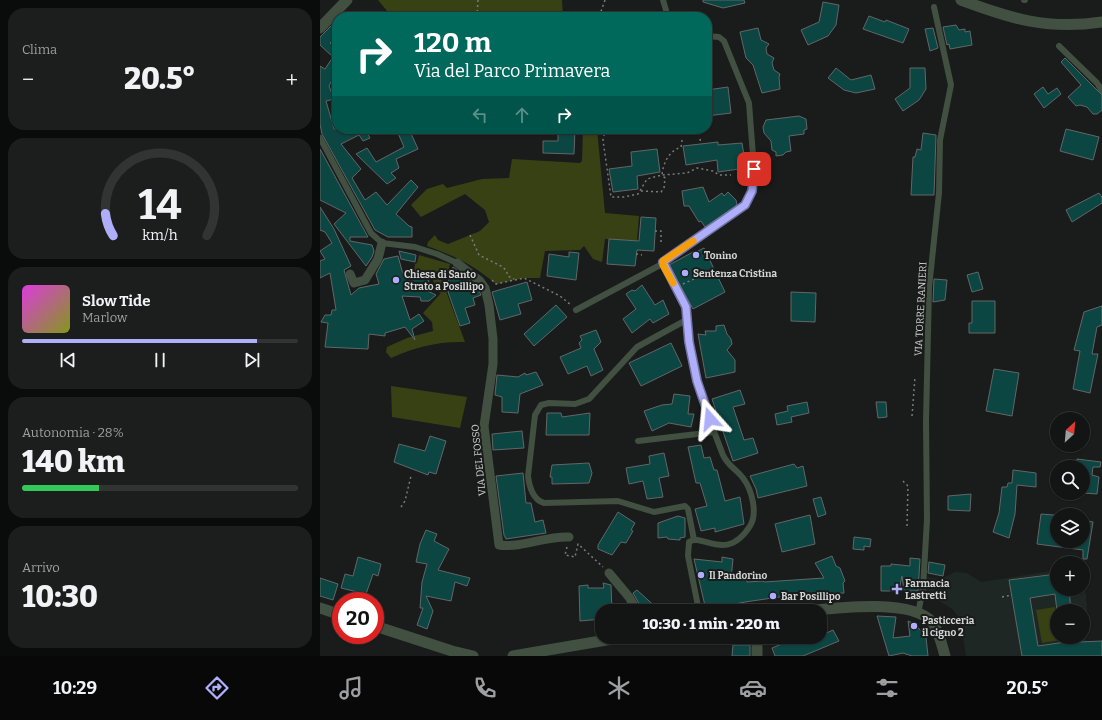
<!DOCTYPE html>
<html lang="it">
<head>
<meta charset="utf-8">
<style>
  :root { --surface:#131514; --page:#1c1e1d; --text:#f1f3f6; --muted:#9d9fa0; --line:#323434; --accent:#aeaefa }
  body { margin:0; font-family:Bitter,serif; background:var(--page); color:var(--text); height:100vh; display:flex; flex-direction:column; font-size:15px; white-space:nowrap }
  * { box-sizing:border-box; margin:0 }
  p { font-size:13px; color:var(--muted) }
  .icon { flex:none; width:22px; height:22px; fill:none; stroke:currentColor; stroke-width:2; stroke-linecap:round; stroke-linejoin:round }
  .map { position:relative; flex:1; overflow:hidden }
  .sheet { display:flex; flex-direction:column; gap:8px; padding:8px; background:#0a0c0b; width:320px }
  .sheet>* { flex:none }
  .hud { position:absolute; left:12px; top:12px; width:380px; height:122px; border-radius:16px; box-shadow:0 1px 3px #0004,0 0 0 1px var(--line); background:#00695c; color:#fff; overflow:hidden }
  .needle { width:26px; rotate:26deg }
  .controls { position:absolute; left:730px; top:412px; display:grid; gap:8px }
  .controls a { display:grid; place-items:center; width:40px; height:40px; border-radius:50%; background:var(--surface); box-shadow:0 1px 3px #0004,0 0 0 1px var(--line); font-size:20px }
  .speed { position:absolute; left:12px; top:592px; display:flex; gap:8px; font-size:20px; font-weight:700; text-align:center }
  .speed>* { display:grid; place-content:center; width:52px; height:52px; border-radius:50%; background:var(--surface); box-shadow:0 1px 3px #0004,0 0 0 1px var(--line); line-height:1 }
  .speed .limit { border:6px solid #d22; background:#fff; color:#111 }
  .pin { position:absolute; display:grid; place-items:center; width:34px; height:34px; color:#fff; margin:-17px; border-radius:8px; box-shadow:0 2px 6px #0006 }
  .me { position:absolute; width:44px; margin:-22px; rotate:342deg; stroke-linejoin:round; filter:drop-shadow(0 0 3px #0008) }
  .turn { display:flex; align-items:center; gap:14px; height:84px; padding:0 16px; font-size:18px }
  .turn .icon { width:52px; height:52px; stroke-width:2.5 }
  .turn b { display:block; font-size:28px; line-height:34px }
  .lanes { display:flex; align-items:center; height:38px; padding:0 16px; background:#0003; justify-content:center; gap:20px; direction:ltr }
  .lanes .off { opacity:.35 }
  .big { font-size:30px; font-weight:800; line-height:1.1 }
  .sheet .widget { flex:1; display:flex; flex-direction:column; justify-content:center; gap:6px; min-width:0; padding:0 14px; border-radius:16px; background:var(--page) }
  .sheet .dial { align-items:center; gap:0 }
  .dial svg { height:104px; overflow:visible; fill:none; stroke:var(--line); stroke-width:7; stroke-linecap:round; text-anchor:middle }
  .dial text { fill:var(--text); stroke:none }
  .song { display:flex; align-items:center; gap:12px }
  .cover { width:48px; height:48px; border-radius:6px; background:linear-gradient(135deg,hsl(300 70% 55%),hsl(70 70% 35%)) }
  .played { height:4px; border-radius:2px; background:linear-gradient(90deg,var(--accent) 85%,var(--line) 85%) }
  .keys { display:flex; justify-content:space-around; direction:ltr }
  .heat { display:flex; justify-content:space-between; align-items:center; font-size:22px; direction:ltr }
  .charge { height:6px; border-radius:3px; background:linear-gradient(90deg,#34c759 28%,var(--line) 0) }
  .trip { position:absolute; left:275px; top:604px; width:232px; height:40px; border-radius:16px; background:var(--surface); box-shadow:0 1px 3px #0004,0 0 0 1px var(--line); font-weight:800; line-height:40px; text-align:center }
  .tabs { display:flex; height:64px; justify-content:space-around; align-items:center; background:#080808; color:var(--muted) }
  .tabs .icon { width:28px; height:28px }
  .tabs .selected { color:var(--accent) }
  .tabs b { font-size:18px; color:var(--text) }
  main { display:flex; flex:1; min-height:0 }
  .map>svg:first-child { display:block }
  .built { fill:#1e2723; fill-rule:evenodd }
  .green { fill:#384114 }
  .building { fill:#0b4643; stroke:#626666 }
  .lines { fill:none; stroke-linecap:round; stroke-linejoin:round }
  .path { stroke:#797b7a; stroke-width:1.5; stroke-dasharray:2 3; stroke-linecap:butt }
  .service { stroke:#415040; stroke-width:6 }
  .pedestrian { stroke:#415040; stroke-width:9 }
  .minor { stroke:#415040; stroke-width:11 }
  .tertiary { stroke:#415040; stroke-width:11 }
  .route-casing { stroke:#7171a2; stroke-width:10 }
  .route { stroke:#aeaefa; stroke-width:7 }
  .slow { stroke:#f59e0b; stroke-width:7 }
  .poi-dot { fill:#aeaefa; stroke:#191c1b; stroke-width:1.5 }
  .labels { text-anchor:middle; stroke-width:4; stroke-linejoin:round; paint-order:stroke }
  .poi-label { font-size:10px; font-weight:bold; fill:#d3d5d4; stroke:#191c1b; text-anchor:start }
  .street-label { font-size:10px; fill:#d3d5d4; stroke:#191c1b }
</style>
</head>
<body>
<main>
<section class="sheet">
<div class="widget"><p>Clima</p>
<div class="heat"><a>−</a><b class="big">20.5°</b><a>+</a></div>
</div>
<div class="widget dial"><svg viewBox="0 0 100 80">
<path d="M14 69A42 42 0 1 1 86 69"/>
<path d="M14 69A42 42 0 0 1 8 52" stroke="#aeaefa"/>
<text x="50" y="56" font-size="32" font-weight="700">14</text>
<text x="50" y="72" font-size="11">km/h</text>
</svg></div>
<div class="widget">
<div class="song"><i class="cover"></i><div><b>Slow Tide</b><p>Marlow</p></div></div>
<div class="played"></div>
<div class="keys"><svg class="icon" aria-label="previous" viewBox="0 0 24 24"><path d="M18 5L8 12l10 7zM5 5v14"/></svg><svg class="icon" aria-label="pause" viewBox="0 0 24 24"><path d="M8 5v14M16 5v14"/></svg><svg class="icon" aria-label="next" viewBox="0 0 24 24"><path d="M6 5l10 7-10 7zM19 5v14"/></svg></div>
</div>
<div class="widget"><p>Autonomia · 28%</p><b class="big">140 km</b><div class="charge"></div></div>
<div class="widget"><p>Arrivo</p><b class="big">10:30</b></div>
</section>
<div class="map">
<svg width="782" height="656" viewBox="0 0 782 656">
  <rect width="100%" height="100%" fill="#191c1b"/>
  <path class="built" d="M737 570V589H763V583L765 587 767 604 765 656H646L641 624 638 616 632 609 606 593 607 577 621 579 635 572 647 573 661 582ZM737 611H763V637H737Z"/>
  <path class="green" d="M58 0H242L243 17H72Z
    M263 129H277L285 213 319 216 317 241 285 239 282 262 273 259 264 246 260 250 225 251 220 278H204L176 284C153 265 135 256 107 246L108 242 115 235 118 240 128 244 160 231 169 222 165 210 145 194 101 217 91 205 107 189 123 184 127 188 162 179 189 178 192 159 260 163 262 161Z
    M99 255 130 264 124 288 114 283 111 274 94 273 95 264 97 263Z
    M109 285 126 291 145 342C119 341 95 347 71 358L66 352 67 347 87 338 113 331 112 322 103 313 121 293 104 287Z
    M71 386 147 397 140 428 72 417Z
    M735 607 737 637H741V640L722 643 716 610Z"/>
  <path class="building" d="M383 0H424L425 3 403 8 383 2Z
    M503 2 519 5 516 25 508 36 488 45 481 30 499 22Z
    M549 16 565 22 566 20 589 29 583 43 543 29Z
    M17 20V35L10 43 17 49V70L9 86 14 99 6 101 14 129H51L46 131 50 138 43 141 39 135 21 144 41 169 32 178 45 200 56 192 67 205 91 180 98 187 76 214 89 226 92 227V237H68L55 230 2 134 0 124V66L5 69 13 57 0 45V37Z
    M636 25 639 30 645 29V32L650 31 652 45 630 49 629 44 627 45 623 27Z
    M438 28 441 40 449 44 446 48 447 54 454 58 452 63 454 70 460 74 459 77 460 89 442 93 433 65 426 58 420 32Z
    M613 28 618 48 610 51 605 29Z
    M745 58 782 95V110L777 114H773L767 107 760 105 756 106 748 97 761 85 741 62Z
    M516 68 531 80 551 75 555 89 536 93 524 90 508 78Z
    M590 68H605L606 89 599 100 583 111 575 99 590 88Z
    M408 87 411 113 387 116V90Z
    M723 87 728 94 737 88 741 94 724 108 714 94Z
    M479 116 486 119 487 129 484 130V134L469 136 471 151 466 152 463 155 456 156V152L452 150 451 141 444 133 443 127 446 120Z
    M85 129H89L98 149 76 159 79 168 71 173 76 178 67 184 36 154 47 148 56 162 84 147 78 133Z
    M238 129H255L254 154 223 153V141H238Z
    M746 129 779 137 773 160 740 151Z
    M603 133 616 135 614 195H591L593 157H595L597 149 601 150Z
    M398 142V145L422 143 426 168 398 172 397 160 366 165 363 146Z
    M0 149 48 237H30V241L52 245 54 251 52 257 46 266 14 224 26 213 0 200Z
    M337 149 340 172 317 176 318 189 293 192 289 169 312 166 311 152Z
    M383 187 389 202 402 193 404 196 408 192 416 200 417 205 385 227 381 221 379 222 369 206H364L362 191Z
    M779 193 782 197V203L752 222 746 210Z
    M0 207 14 229 31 266 24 270 31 295 39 288 59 284 56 274 64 259 73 257 78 256 84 278 107 273 109 282 95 285 116 295 109 301H101L100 297 82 296 90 320 99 314 104 321 92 329 95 340 85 327 65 333V336L49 334 48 349 5 347 8 323 1 322 5 315H11L12 310H16L10 273 0 278V261L5 259 0 251 12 243 5 232 0 230Z
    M321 217 336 218 334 251 317 250 315 266 287 264 289 239 319 241Z
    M384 248 405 292 373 309 349 265 373 252 374 253Z
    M79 251 96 255 95 262 81 259Z
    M249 252 259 253 256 280 227 276 229 254 249 257Z
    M133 267 156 285 161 295 153 298 155 305 145 308 150 323 140 326 127 289 130 273Z
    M658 272 663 289 652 292 647 275Z
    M614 279 627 280 625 300 613 302Z
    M207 282 212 300 198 304 201 314 180 320 172 292Z
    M322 285 335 305 343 300 349 314 333 323 330 319 312 333 303 319 316 309 306 294 312 290 315 291Z
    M471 292 496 293 495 322 471 321Z
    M652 301H675V333H649V323H652Z
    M236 305 247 317 214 346 204 334Z
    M782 306V325L777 327 772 354H778L770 393 753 389 760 351 754 350 764 312Z
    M404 325 407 334 411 339 412 344 407 350 415 360V372L386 378 378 334 386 335 385 331H396V326Z
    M276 330 281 342 274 349 283 370 271 376 267 366 248 374 240 357 261 348 259 343 262 340 260 336Z
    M351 343 362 366 321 386 309 363Z
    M674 369 699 373 692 416 666 411Z
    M216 372 223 385 200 394 198 413 182 412V397L175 395 177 375 198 377 205 373 206 375Z
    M420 390 425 404 413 407 424 440 433 438 438 453 413 461 392 399Z
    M354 394 370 396 368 414H374L371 427 349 423 332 431 324 411 342 405 352 404Z
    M487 402 489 413 471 417 472 422 457 425 455 414 468 411 467 406Z
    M556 402H566L567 417 558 418Z
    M227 413H241L242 417 270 413 269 435H226Z
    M202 431 204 448 173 450 172 434Z
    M110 436 126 441 116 474 109 472 108 475 74 462 79 444 105 451Z
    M381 445 384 458 390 457 394 470H397L405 501 420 497 424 524 395 532V528L381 531 375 509 387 506 380 483H376L368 447Z
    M344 453 349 476 339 478 343 497 327 499 323 481 309 484 306 468 330 464 329 456Z
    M757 459 781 462 780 467H773L772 475 779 477 777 494 763 493V467H756Z
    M269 463 272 473 269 483 232 484V477H230L232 465Z
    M474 464 477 468 483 466 487 486 438 498 436 489 430 476Z
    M693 470 716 473V487L697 485 695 514 689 538 673 532 679 513 682 487H687L688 483H692Z
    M203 473 206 503H211L215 522 223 520 226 533 186 539 184 535 176 476Z
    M651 494 650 511 628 510V496Z
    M501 497 506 514 498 517 493 499Z
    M298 512 315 523 311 530 313 531 306 543 301 542 292 555 278 549V545Z
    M721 514 734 515V519H737V541H763V520L773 522 767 559H763V550L717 544Z
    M490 515 495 544 462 552 455 524Z
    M358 516 365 518V537L360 538V540L348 539 347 537 338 538V523Z
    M106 530 117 534 114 541 129 549 118 570 150 578 147 586 135 582 131 601 106 596 113 611 107 629 97 625 103 608H100L102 582 107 564 96 562 100 544Z
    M534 537 551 539 550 547 544 546V550L533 549Z
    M512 556 516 566 520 568 525 581 523 583 524 593 473 595 425 602 386 610 374 559 402 562V557L413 559 411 579 427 580V582L443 581 444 582 504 578 495 563Z
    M38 557 61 564 58 576 53 574 46 594 21 588 25 574 33 576Z
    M590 558 600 559 598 591H584L582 576 579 591H561V566H571V564L590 566Z
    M609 562 625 565 623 576 608 573Z
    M737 574V589H749L751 611H737L735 594 710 598 718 646 759 640V642L782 641V656H702L689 580Z
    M0 578 18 584 13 600 0 596Z
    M283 583 291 585 292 611H282V619L260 621 259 586 268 585V588H284Z
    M317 590 340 611H323L313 593Z
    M557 616 576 617 573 638 590 636 588 621 595 624 606 637 608 656H592L583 653 569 656Z
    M513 630 519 641 483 656H455L452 648 479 637H491L493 639Z
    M413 645H430V656H412Z"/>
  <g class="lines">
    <path class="path" d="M157 17 158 0
      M252 17 280 13
      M283 17H279L285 0
      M285 129 283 140 291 197H304L318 194 327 179 342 175C343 163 349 151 361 147L362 140
      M288 129H289
      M380 139 381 144
      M321 191 341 192 344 188 345 178 342 175 367 173 377 168 393 171 399 175H411
      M335 231H341V244
      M150 235 159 255 181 266 186 270 188 276 194 279
      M316 254 322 255
      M172 280 176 284 204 278 240 296 251 305
      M363 284 374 279
      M592 416 595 377
      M583 481 588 486 587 526
      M81 507 85 501 91 476
      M247 547 245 555 255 557 258 544 283 567
      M682 597 692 595"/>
    <path class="service" d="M343 0 348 17
      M704 0H705
      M739 46 777 83 782 91
      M0 138 51 233 62 243 95 247 117 254 137 263
      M256 310 342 264
      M368 319 317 347 269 399 255 404 229 403 221 405 215 415 208 476C209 486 213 500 224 503L298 501 334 512 365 506 368 509 374 540
      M318 441 394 432
      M379 611 368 556 369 542C382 532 406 564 430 526 438 513 432 490 423 478 416 469 408 466 403 455 389 421 378 385 370 348 368 334 370 320 365 306 360 291 349 278 342 264L345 259 421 208 430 196 434 169 429 103 404 41 399 37 387 36
      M598 614 603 588 607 520 606 421 609 288 619 193 620 140 631 85 614 7"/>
    <path class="pedestrian" d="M137 263 160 281 165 288 169 305 173 339V364L164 426 179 545C203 548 225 536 249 537
      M30 274 34 283 45 280 58 259 62 243
      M289 573 309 597 317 611"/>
    <path class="minor" d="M0 28 27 0
      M437 637V656"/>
    <path class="tertiary" d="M641 0C692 19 727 30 782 22
      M0 608 21 615
      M486 611C515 608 592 598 612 622 619 631 622 645 625 656
      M55 626 132 651 153 656
      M193 656 304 637"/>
  </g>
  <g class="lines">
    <defs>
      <path id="route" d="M390 419 377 381 369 342 366 307 343 262 425 205 432 191 434 169"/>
    </defs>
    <use href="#route" class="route-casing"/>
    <use href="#route" class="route"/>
    <path class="slow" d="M353 283 343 265V261L373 241"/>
  </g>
  <g class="poi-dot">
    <circle cx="376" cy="255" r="4"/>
    <circle cx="365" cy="273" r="4"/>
    <circle cx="76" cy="280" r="4"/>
    <circle cx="381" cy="575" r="4"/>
    <path d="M575 583h4v4h4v4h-4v4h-4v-4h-4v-4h4z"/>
    <circle cx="453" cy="596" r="4"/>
    <circle cx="594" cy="626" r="4"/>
  </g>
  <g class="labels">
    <g class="poi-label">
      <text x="384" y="259">Tonino</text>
      <text x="373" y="277">Sentenza Cristina</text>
      <text x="84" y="278">Chiesa di Santo<tspan x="84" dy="12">Strato a Posillipo</tspan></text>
      <text x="389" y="579">Il Pandorino</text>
      <text x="585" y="587">Farmacia<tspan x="585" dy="12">Lastretti</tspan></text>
      <text x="461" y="600">Bar Posillipo</text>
      <text x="602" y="624">Pasticceria<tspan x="602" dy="12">il cigno 2</tspan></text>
    </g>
    <g class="street-label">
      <text transform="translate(600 309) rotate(-87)" y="4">VIA TORRE RANIERI</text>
      <text transform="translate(158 460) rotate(-96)" y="4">VIA DEL FOSSO</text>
    </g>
  </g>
</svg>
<div class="controls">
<a><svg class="needle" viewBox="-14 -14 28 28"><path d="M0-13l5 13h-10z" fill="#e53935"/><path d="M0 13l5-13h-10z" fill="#9d9fa0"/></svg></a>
<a><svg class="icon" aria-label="search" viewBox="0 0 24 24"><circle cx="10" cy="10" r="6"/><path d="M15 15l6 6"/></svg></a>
<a><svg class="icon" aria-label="layers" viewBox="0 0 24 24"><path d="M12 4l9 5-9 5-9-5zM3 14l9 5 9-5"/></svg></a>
<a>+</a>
<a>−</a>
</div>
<div class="speed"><div class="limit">20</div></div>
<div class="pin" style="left:434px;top:169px;background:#d93025"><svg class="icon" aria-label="arrive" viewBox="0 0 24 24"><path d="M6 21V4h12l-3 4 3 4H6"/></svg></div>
<svg class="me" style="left:390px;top:419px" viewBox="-20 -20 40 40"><path d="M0-17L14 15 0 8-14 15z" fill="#aeaefa" stroke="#fff" stroke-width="4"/></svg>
<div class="trip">10:30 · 1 min · 220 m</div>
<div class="hud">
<div class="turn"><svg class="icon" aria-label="right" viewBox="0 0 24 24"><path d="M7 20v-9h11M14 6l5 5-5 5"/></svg><div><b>120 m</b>Via del Parco Primavera</div></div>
<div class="lanes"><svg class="icon off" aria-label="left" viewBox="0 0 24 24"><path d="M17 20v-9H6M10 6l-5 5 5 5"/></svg><svg class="icon off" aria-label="ahead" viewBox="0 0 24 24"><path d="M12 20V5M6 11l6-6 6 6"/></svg><svg class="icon" aria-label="right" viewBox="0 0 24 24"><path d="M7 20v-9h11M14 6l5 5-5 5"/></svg></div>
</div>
</div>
</main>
<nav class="tabs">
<b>10:29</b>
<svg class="icon selected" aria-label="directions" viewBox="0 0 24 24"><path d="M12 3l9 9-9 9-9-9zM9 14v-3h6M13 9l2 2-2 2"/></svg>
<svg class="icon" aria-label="music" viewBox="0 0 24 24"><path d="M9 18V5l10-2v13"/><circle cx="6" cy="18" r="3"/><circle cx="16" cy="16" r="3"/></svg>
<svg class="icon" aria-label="phone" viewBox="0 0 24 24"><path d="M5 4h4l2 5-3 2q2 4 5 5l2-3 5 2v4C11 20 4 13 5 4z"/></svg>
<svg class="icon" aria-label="climate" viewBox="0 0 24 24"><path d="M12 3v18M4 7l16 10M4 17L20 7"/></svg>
<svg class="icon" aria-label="car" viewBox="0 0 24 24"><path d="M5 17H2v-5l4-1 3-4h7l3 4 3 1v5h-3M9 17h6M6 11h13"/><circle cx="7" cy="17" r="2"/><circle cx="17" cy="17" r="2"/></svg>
<svg class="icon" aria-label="filters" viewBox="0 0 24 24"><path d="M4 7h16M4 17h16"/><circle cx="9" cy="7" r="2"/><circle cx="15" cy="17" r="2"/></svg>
<b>20.5°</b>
</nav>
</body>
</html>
